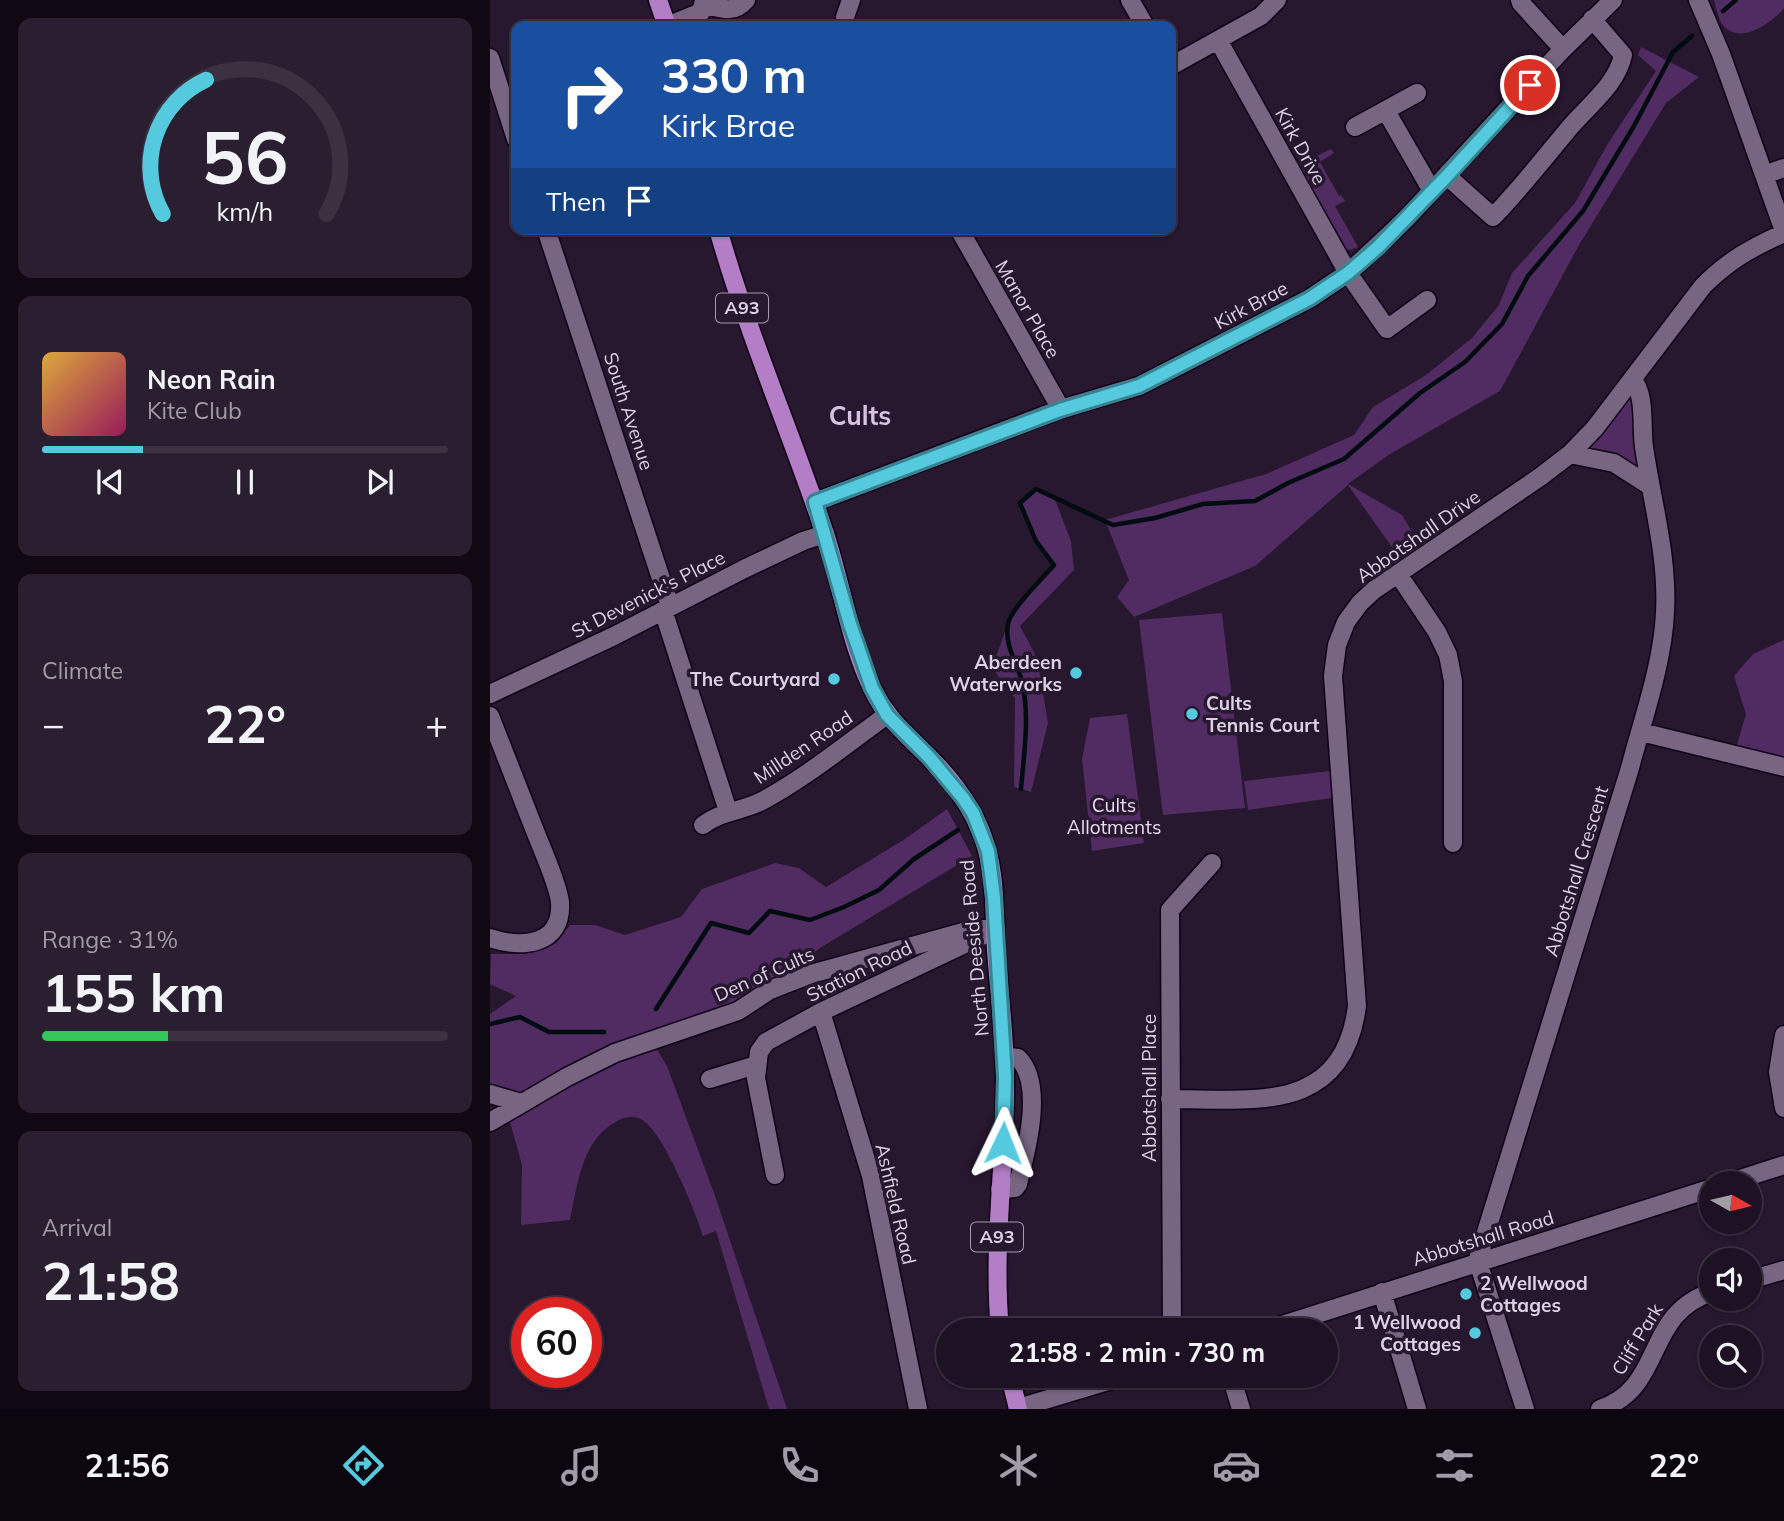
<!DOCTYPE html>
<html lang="en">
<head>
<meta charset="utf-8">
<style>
  :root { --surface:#1d1123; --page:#2a1f30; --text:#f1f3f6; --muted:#a09da6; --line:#3b3141; --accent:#55cadf }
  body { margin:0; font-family:Mulish,sans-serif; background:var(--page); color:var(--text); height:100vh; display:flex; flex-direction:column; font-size:26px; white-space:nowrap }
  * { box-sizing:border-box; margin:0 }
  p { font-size:23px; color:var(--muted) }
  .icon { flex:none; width:38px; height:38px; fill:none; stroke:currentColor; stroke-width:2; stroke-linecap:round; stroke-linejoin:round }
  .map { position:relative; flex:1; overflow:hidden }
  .sheet { display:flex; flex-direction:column; gap:18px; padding:18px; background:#100913; width:490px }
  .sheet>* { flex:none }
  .top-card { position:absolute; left:21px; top:21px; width:665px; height:214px; border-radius:14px; box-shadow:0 2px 5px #0004,0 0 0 2px var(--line); background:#1a4fa0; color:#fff; overflow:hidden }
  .needle { width:46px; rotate:98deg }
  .tools { position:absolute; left:1209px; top:1171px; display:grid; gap:14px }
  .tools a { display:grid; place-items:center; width:63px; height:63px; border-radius:50%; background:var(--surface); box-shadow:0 2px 5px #0004,0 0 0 2px var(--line); font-size:35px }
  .speed { position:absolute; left:21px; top:1297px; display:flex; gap:14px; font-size:35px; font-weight:700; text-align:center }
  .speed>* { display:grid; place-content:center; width:91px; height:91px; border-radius:50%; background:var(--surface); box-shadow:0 2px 5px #0004,0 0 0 2px var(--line); line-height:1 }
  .speed .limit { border:10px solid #d22; background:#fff; color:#111 }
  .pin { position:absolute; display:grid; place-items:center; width:60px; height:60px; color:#fff; margin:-30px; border:4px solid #fff; border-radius:50%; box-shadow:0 2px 7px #0007 }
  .me { position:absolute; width:77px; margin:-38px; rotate:2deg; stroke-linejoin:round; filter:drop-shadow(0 0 5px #0008) }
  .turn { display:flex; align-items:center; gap:24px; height:147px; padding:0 35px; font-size:32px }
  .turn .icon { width:91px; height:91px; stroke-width:2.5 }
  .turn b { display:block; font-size:49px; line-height:60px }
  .then { display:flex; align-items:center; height:66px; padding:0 35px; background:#0003; gap:14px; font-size:26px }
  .big { font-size:52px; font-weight:700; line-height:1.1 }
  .sheet .card { flex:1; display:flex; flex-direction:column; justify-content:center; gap:10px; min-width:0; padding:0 24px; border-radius:14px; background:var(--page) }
  .sheet .dial { align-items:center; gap:0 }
  .dial svg { height:182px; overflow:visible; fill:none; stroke:var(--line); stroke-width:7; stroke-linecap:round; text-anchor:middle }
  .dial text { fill:var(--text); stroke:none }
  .song { display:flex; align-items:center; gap:21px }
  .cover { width:84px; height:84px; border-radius:10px; background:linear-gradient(135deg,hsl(40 70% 55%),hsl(330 70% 35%)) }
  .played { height:7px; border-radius:4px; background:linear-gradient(90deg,var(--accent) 25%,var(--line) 25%) }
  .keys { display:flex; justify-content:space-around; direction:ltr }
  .heat { display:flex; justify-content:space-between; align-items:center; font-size:38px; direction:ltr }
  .charge { height:10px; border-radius:5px; background:linear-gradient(90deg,#34c759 31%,var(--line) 0) }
  .trip { position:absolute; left:446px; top:1318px; width:402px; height:70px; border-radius:35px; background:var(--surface); box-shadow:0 2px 5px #0004,0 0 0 2px var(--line); font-weight:700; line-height:70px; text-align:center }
  .dock { display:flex; height:112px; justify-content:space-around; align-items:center; background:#0c070e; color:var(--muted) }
  .dock .icon { width:49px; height:49px }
  .dock .current { color:var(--accent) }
  .dock b { font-size:32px; color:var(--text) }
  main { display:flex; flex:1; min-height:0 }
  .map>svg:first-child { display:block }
  .green { fill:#502c62 }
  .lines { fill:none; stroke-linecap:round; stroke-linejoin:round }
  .stream { stroke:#000c0f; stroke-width:4.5 }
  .minor-casing { stroke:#0f0317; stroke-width:21 }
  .major-casing { stroke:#0f0317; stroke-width:21 }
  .minor { stroke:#776582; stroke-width:18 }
  .major { stroke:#b47ec7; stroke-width:18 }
  .route-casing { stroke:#378391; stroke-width:18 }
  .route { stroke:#55cadf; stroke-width:12 }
  .poi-dot { fill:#55cadf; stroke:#27172f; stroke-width:2.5 }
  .labels { text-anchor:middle; stroke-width:7; stroke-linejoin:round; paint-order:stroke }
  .shield { fill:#27172f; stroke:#a69aad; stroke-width:2 }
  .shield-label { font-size:18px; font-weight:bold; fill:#ddd2e3 }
  .street-label { font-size:19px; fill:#ddd2e3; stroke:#27172f }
  .poi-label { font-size:19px; font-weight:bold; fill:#ddd2e3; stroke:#27172f; text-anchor:end }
  .park-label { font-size:19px; fill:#e9dcf1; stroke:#27172f }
  .district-label { font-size:26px; font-weight:bold; fill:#d6c2e3; stroke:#27172f }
</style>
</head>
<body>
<main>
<section class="sheet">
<div class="card dial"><svg viewBox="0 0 100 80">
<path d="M14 69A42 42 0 1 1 86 69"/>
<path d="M14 69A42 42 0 0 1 33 10" stroke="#55cadf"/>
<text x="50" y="56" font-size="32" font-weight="700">56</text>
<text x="50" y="72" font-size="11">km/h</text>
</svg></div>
<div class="card">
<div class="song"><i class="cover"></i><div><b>Neon Rain</b><p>Kite Club</p></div></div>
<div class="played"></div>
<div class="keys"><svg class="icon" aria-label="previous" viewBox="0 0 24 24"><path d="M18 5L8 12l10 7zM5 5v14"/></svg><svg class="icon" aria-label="pause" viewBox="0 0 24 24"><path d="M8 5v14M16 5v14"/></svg><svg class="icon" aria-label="next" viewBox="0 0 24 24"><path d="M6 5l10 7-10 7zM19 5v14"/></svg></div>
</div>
<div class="card"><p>Climate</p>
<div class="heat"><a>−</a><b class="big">22°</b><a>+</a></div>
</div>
<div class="card"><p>Range · 31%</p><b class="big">155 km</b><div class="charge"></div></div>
<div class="card"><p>Arrival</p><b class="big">21:58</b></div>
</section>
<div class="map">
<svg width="1294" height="1409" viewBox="0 0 1294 1409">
  <rect width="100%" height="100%" fill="#27172f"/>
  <path class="green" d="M1224 0H1294V8C1281 24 1246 48 1231 22 1228 16 1226 7 1224 0Z
    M1151 47 1209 77 1176 103 1089 245 1010 391 900 454 858 484 912 515 931 547 911 560 858 485 765 566 644 617 627 597 639 580 615 520 776 474 864 435 883 407 936 375 982 338 1009 305 1022 273 1085 203 1117 145 1166 71 1148 55Z
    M841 149 844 153 830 162 849 196 851 195 855 201 845 206 868 247 860 250 855 248 809 165Z
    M1136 399H1142L1146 403 1151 464 1147 467 1100 449V443Z
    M546 489 564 497 581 541 584 570 530 626 547 658 558 723 541 792 524 787 525 698 502 668 518 623 533 600 563 565 546 541 530 503Z
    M732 613 755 808 673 815 649 620Z
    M1294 640V767L1244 755 1256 714 1244 676 1263 654Z
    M637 714 654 843 602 851 592 759 600 718Z
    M840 771 842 798 758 810 754 781Z
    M457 809 482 856 330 948 294 977 243 1007 158 1035 177 1066 224 1193 297 1409H279L226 1231 213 1236C205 1210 175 1137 155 1122 149 1116 138 1116 131 1119 92 1137 88 1182 80 1220L31 1225 32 1165 15 1104 0 1088V1014L26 996 0 984 1 954H35L66 943 80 925H105L135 935 191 917 212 889 285 863 309 868 336 887 415 839Z"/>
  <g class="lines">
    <path class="stream" d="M1233 11 1246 0
      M531 789C534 753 540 717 532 681 527 663 514 645 518 624 520 610 553 578 564 565L546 541 530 503 546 489 623 525 665 518 713 504 765 501 798 483 854 459 930 393 975 362 1012 324 1038 276 1093 211 1144 126 1183 52 1202 36
      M166 1009 221 923 259 933 280 911 320 920 354 907 389 890 424 859 468 830
      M0 1024 30 1017 59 1032H114"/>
    <defs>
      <path id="minor" d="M640 0 655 26
        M1030 0 1031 3 1073 49
        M1208 0 1231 54 1294 231
        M177 26 211 12 213 4C230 8 243 15 256 0
        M356 26 355 17 361 0
        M728 40 858 273 897 329 937 300
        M0 58 26 139
        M681 66 771 16 787 0
        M896 111 942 191
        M865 127 927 93
        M1274 175 1294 168
        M957 176 1003 217C1031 188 1055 157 1081 126 1100 104 1127 84 1133 55L1102 19
        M56 229 180 606
        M469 229 571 409
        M1080 454 1124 463 1160 486
        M325 502 571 409 649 386 819 299 858 273 916 219 1073 49 1123 0
        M908 574 947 632 958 655 963 681V843
        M173 610 238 811
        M0 694 124 636 254 569 313 541 335 534
        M0 716C16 756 31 796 47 836 54 853 68 885 70 902 73 947 30 948 0 938
        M1151 732 1294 767
        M213 825C231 811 253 811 272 801 314 779 358 743 397 715
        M331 1012 381 1176 428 1409
        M1294 1035 1288 1072 1294 1108
        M220 1079 266 1065
        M0 1094 31 1103
        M680 1099C764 1099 853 1115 867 1006L843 676 847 645 856 622 870 603 884 590 1050 477 1080 454 1105 428 1213 286C1239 260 1261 248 1294 233
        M0 1122 77 1077 125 1053 248 1011 280 990 321 974 484 929H505
        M285 1175 266 1078 269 1052 276 1042 331 1012 502 931
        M1238 1183 1294 1165
        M510 1189 525 1188 528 1184C536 1152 555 1084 528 1058L514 1056
        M1260 1280 1294 1270
        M892 1292 927 1409
        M682 1330 680 910 722 863
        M777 1330 1222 1188
        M741 1376 751 1409
        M528 1408 635 1376
        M1035 1409 988 1262 989 1255 1140 768C1153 718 1173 663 1175 612 1178 556 1162 502 1154 447 1151 427 1156 396 1143 380
        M1110 1409C1175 1388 1153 1314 1222 1292"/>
      <path id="major" d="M168 0 177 26
        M228 229C257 331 299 428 333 528 351 580 359 641 383 690 397 719 417 735 439 757 465 783 488 815 497 850 506 882 504 917 506 950 509 992 515 1035 515 1078 516 1163 502 1246 510 1330
        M520 1376 528 1409"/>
    </defs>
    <use href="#minor" class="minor-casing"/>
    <use href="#major" class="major-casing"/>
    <use href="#minor" class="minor"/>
    <use href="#major" class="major"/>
  </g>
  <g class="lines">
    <defs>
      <path id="route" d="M513 1143 515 1077 504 898 498 851 483 813 473 798 439 757 397 715 382 688 360 624 325 502 570 410 649 386 819 299 858 273 888 247 957 176 1040 85"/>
    </defs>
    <use href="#route" class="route-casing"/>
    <use href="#route" class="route"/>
  </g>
  <g class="poi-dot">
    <circle cx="586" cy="673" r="7"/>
    <circle cx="344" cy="679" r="7"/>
    <circle cx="702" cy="714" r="7"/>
    <circle cx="976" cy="1294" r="7"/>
    <circle cx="985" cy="1333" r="7"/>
  </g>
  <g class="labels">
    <g class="shield">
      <rect x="226" y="293.5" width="52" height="29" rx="5"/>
      <rect x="481" y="1222.5" width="52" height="29" rx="5"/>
    </g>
    <g class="shield-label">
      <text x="252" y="314">A93</text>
      <text x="507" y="1243">A93</text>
    </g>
    <g class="street-label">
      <text transform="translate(811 146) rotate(61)" y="7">Kirk Drive</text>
      <text transform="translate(761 305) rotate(-28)" y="7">Kirk Brae</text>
      <text transform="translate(538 309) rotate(60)" y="7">Manor Place</text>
      <text transform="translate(139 411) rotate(72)" y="7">South Avenue</text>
      <text transform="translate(928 536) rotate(-35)" y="7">Abbotshall Drive</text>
      <text transform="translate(158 594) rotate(-27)" y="7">St Devenick's Place</text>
      <text transform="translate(313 747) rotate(-34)" y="7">Millden Road</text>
      <text transform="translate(1086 871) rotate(-73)" y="7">Abbotshall Crescent</text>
      <text transform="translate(484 948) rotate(-95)" y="7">North Deeside Road</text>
      <text transform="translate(369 971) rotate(-26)" y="7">Station Road</text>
      <text transform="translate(274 974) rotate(-24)" y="7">Den of Cults</text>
      <text transform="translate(659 1088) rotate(-90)" y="7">Abbotshall Place</text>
      <text transform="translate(406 1204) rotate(77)" y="7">Ashfield Road</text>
      <text transform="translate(993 1238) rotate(-17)" y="7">Abbotshall Road</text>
      <text transform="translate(1147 1339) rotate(-59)" y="7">Cliff Park</text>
    </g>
    <g class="poi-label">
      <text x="572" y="669">Aberdeen<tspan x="572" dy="22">Waterworks</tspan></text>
      <text x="330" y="686">The Courtyard</text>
      <text x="716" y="710" text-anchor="start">Cults<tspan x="716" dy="22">Tennis Court</tspan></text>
      <text x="990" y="1290" text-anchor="start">2 Wellwood<tspan x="990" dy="22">Cottages</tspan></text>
      <text x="971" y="1329">1 Wellwood<tspan x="971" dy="22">Cottages</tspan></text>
    </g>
    <g class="park-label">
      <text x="624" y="812">Cults<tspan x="624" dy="22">Allotments</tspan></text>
    </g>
    <g class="district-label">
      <text x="370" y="425">Cults</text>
    </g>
  </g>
</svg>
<div class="tools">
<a><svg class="needle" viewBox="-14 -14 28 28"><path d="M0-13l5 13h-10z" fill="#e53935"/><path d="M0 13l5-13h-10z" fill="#a09da6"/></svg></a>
<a><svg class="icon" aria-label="sound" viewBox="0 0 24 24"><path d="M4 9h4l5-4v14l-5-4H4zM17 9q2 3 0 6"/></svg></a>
<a><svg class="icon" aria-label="search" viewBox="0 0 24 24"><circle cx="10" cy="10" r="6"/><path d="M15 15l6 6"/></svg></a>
</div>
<div class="speed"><div class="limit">60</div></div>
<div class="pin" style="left:1040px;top:85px;background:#d93025"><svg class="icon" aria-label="arrive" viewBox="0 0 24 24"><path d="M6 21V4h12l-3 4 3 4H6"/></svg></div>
<svg class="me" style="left:513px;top:1143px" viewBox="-20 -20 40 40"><path d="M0-17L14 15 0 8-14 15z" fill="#55cadf" stroke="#fff" stroke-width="4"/></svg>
<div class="trip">21:58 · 2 min · 730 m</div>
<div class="top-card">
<div class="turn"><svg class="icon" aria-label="right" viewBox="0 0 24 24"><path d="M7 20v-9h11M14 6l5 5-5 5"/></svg><div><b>330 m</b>Kirk Brae</div></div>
<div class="then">Then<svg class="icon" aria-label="arrive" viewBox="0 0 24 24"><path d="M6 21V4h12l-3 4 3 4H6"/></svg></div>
</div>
</div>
</main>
<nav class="dock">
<b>21:56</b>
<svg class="icon current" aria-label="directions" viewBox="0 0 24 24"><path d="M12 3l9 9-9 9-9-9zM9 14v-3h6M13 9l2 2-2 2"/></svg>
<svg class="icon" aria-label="music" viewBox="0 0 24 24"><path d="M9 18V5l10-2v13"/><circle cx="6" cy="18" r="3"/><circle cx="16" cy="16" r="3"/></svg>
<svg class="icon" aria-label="phone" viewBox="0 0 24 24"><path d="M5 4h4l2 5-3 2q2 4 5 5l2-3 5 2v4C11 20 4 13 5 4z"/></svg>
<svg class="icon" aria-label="climate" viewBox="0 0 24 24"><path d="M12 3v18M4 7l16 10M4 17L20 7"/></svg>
<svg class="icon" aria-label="car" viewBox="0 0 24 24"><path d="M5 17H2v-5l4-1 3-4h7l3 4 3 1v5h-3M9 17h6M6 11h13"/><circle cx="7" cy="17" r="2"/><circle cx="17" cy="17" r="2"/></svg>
<svg class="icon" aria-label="filters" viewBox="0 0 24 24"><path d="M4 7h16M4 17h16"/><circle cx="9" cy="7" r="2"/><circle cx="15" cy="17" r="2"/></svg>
<b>22°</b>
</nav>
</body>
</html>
